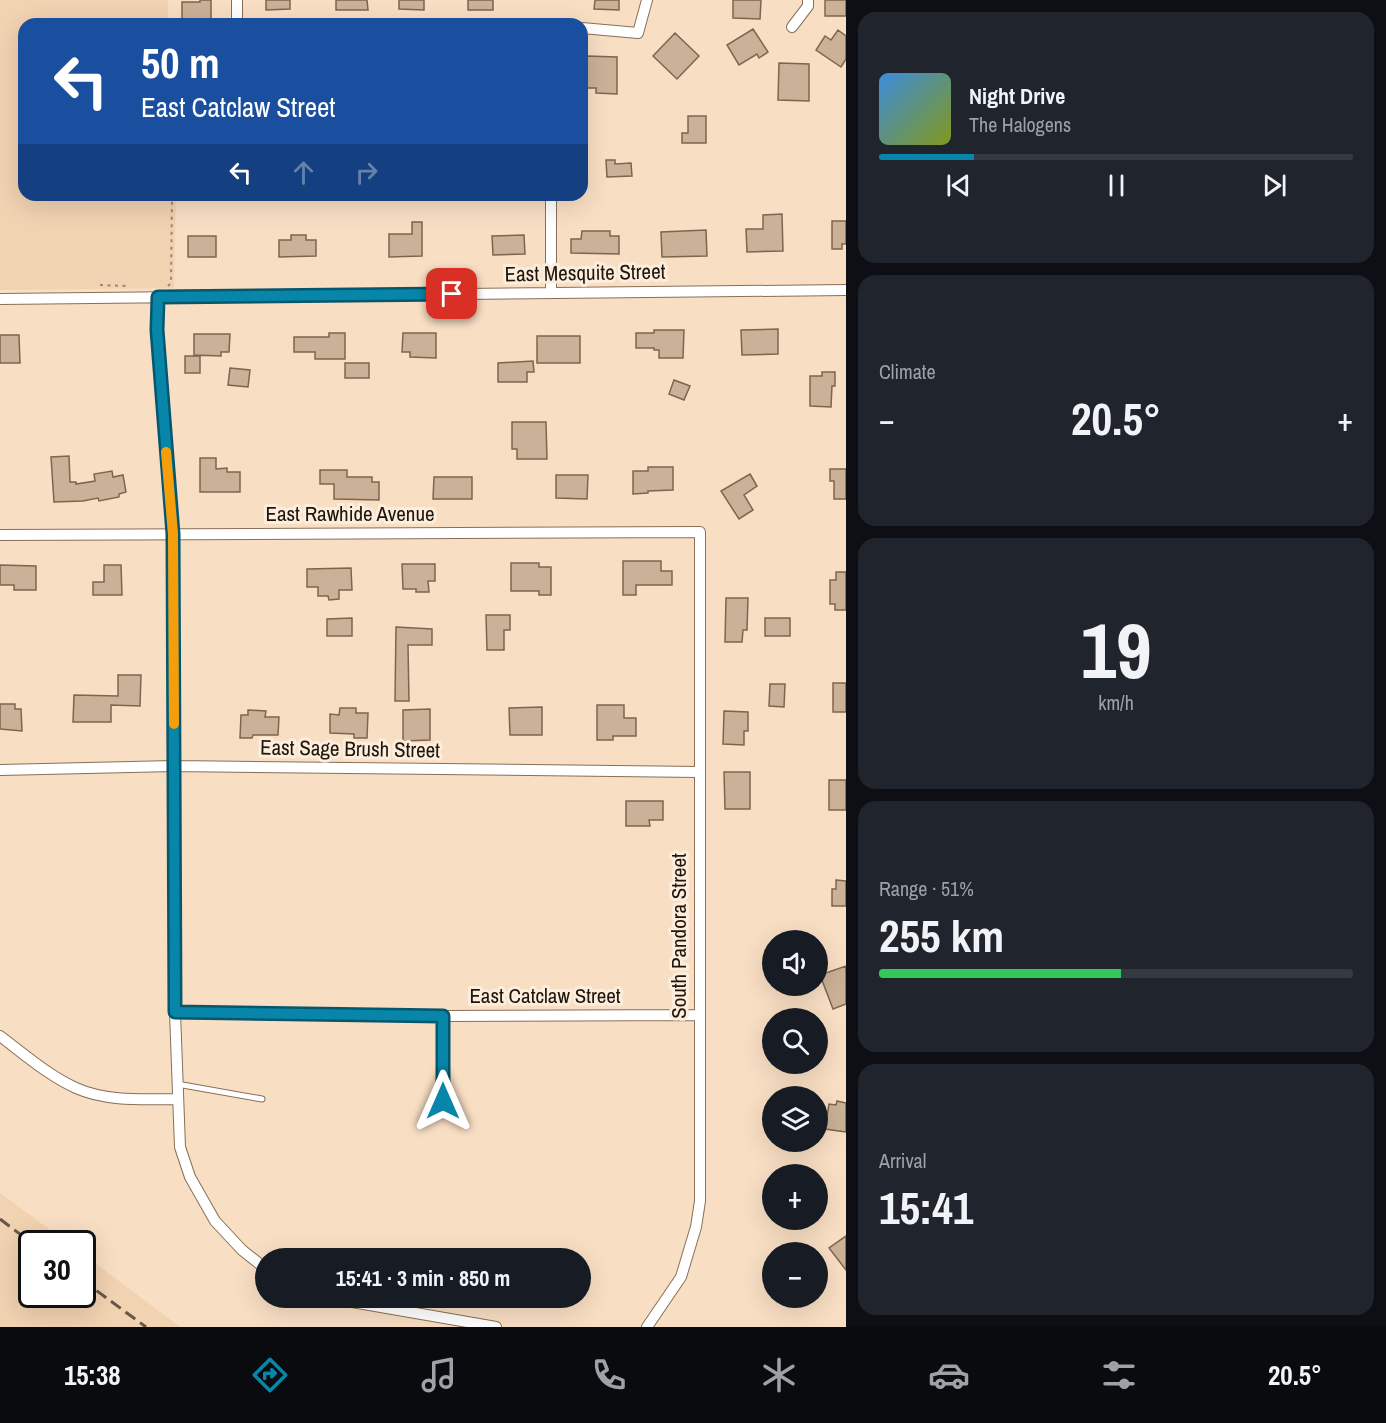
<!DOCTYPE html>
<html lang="en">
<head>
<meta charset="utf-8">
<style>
  :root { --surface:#171b24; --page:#20242c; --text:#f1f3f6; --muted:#9ea1a6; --line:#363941; --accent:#0786a9 }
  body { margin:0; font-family:"Archivo Narrow",sans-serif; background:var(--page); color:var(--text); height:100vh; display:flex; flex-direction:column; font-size:22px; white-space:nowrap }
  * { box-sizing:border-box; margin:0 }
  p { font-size:20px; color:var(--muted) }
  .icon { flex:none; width:33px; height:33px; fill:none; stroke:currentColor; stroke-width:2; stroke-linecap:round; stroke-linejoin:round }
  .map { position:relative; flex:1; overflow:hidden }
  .panel { display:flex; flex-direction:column; gap:12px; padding:12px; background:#0d0f14; width:540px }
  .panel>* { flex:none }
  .hud { position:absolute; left:18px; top:18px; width:570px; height:183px; border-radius:18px; box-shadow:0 6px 24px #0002; background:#1a4fa0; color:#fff; overflow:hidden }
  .tools { position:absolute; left:762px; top:930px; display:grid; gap:12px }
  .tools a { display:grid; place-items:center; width:66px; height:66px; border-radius:50%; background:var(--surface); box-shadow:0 6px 24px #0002; font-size:30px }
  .speed { position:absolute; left:18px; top:1230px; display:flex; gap:12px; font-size:30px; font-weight:700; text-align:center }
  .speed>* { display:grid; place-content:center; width:78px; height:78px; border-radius:50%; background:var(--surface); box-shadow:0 6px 24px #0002; line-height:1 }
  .speed .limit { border:3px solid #111; border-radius:9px; background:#fff; color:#111 }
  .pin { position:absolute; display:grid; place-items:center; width:51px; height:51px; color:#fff; margin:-26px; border-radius:12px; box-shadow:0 3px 9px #0006 }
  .me { position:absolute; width:66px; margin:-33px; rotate:0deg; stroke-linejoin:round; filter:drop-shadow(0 0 4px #0008) }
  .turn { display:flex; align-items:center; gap:21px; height:126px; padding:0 24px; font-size:27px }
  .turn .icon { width:78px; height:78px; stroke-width:2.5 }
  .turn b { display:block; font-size:42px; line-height:51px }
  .lanes { display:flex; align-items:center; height:57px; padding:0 24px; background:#0003; justify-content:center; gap:30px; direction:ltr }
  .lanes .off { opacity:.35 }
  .big { font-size:45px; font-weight:800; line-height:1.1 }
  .panel .card { flex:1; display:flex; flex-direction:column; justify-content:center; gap:9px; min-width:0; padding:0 21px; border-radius:18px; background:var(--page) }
  .panel .dial { align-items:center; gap:0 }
  .dial b { font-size:78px; line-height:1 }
  .song { display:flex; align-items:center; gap:18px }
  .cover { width:72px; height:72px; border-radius:9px; background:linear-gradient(135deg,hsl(210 70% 55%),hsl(70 70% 35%)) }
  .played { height:6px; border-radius:3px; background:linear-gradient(90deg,var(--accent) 20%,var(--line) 20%) }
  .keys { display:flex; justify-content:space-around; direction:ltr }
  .heat { display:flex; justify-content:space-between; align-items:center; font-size:33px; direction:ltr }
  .charge { height:9px; border-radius:4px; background:linear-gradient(90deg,#34c759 51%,var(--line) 0) }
  .trip { position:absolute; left:255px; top:1248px; width:336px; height:60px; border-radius:30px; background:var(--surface); box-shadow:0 6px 24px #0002; font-weight:800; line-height:60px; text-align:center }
  .tab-bar { display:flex; height:96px; justify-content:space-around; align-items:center; background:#090b0e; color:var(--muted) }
  .tab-bar .icon { width:42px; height:42px }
  .tab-bar .on { color:var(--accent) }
  .tab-bar b { font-size:27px; color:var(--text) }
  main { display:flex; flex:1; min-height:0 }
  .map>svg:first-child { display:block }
  .built { fill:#f1d2b1 }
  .building { fill:#cab197; stroke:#7d664e; stroke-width:1.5 }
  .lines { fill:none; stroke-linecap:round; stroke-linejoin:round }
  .service-casing { stroke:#877057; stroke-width:7 }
  .minor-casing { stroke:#877057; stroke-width:12 }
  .path { stroke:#9a8774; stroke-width:2; stroke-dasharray:3 4.5; stroke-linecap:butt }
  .service { stroke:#fff; stroke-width:5 }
  .minor { stroke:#fff; stroke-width:10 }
  .rail { stroke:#665848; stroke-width:3; stroke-dasharray:12 6; stroke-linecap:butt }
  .route-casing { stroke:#05576e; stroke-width:15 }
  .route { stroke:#0786a9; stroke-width:10 }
  .slow { stroke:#f59e0b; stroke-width:10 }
  .labels { text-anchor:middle; stroke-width:6; stroke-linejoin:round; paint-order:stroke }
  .street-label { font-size:21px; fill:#1e150b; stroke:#fdeddd }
</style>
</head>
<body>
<main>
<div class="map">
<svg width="846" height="1327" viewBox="0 0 846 1327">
  <rect width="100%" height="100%" fill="#f8dec3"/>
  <path class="built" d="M0 0H168V24H24V195H176L174 288 0 290Z
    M0 1193 68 1243 32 1244V1294H82L83 1254 180 1327H0Z"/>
  <path class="building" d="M200 0H211V20H202V24H182V2H200Z
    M266 0H290V9L266 10Z
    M336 0H367L368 10H336Z
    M399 0H424V10L399 9Z
    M468 0H493V10H468Z
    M595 0H619V10L594 9Z
    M733 0H761L760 19 733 18Z
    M825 0H846V16H825Z
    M753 29 768 52 759 58 757 54 739 65 727 45Z
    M838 30 846 36V59L841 67 816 50 825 36 831 40Z
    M675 33 699 56 677 79 653 56Z
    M587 56 617 57V94L596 93V88H586Z
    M779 63 809 64V101L778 100Z
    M688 116H706V143H682V133H688Z
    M606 160H615V164L631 163 632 176 607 177Z
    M782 214 783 251 747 252 746 229H763V215Z
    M832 221H846V244H842V249H832Z
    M412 222H422V256L389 257V234H412Z
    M706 230 707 256 662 257 661 232Z
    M582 231H610V236H619V254L571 253V239H581Z
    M291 235H306V240H316V256L279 257V240H291Z
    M524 235 525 254 493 255 492 236Z
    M188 236H216V257H188Z
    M778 329V354L742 355 741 330Z
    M654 330H684L683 358H659V350H654V348H636V333H654Z
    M329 333H345V359H315V352H294V337H329Z
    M403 333H436V358L410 357V352H402Z
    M194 334H230L229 352H221V356L194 355Z
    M0 335H19L20 363H0Z
    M537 336H580V363H537Z
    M185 356H200V373H185Z
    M533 361 534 372H527V382H498V363Z
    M345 363H369V378H345Z
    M230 368 250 370 248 387 228 385Z
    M822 372H835V386H832L831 407 810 406V376H822Z
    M674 380 690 386 684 400 669 394Z
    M512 422H546L547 459H517V449H512Z
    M69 456 70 482H76V484L95 481 94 474 112 471 113 477 123 475 126 492 119 494V497L99 501 98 498 83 501 54 502 51 457Z
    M200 458H216V469L227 468V472H240V492H200Z
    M648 467H673V490L648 491V493L633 494V471H648Z
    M830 469H846V499H834V481H830Z
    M320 470H347V477H372V482H379V500L334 499V484H320Z
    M750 474 757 486 744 495 753 510 739 519 721 491Z
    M556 475H588L587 499 556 498Z
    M434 477H472V499H433Z
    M623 561H661V571H672V585H636V595H623Z
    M511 563H539V567H551V595H539V591H511Z
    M402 564H435V581H428L429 592H416V589H403Z
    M0 565 36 566V590H14V585H0Z
    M104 565H121L122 595H93V582H104Z
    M351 568 352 590H339V599L329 600 328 596H318V587H307V569Z
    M836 572H846V610H835V604H830V580H836Z
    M726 598H748L747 630H743L742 642H725Z
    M486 615H510V630H504V650H487Z
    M352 618V636H327V619Z
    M765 618H790V636H765Z
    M396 627 432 629V645H408L409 701H395Z
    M118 675H141L140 706 111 705V722H73L74 695 118 696Z
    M833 683H846V712H833Z
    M770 684H785L784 707 769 706Z
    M0 704H15V709H21L22 731 0 729Z
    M597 705H624V718H636V736H613V740H597Z
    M542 707V735H510L509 708Z
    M340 708H356V713H368L367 738H354V734L330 733V714L339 715Z
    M430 709V740L403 741V710Z
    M248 710 266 711 265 717H279L278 735H253L252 738H240L241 715H248Z
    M724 711 748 712V731H744V745L723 744Z
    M724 772H750V809H725Z
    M829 780H846V810H829Z
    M626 801H663V820H649L650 826H626Z
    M836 880 846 881V906H832V889H836Z
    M846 966V1004L833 1009 820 975Z
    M837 1101 846 1103V1132L825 1129 829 1104 836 1105Z
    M846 1236V1270L829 1248Z"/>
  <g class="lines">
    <defs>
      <path id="service" d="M177 1084 262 1099"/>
      <path id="minor" d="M237 24V0
        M792 27 808 6V0
        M582 28 638 33 647 0
        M551 195V293
        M158 297 157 330 173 534 175 1012 180 1147 190 1177 215 1221 242 1250 266 1269
        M0 299 846 290
        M0 535 700 532V1201L696 1227 681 1277 647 1327
        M0 770 174 766 699 772
        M175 1012 443 1016 699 1015
        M443 1016V1101
        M0 1036C24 1054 49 1076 76 1088 107 1102 145 1099 177 1099
        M329 1298 496 1327"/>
    </defs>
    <use href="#service" class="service-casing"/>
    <use href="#minor" class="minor-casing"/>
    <path class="path" d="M100 285 127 286
      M168 286 171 283 172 195"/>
    <use href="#service" class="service"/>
    <use href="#minor" class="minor"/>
    <path class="rail" d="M0 1219 33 1244
      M82 1280 146 1327"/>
  </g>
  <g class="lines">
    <defs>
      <path id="route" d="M443 1101V1016L175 1012 173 534 157 330 158 297 452 294"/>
    </defs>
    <use href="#route" class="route-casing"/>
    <use href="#route" class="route"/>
    <path class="slow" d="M166 452 173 534 174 724"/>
  </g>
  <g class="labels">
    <g class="street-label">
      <text transform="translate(585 273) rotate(-1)" y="7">East Mesquite Street</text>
      <text x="350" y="521">East Rawhide Avenue</text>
      <text transform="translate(350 749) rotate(1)" y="7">East Sage Brush Street</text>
      <text transform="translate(679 936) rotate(-90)" y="7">South Pandora Street</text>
      <text x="545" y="1003">East Catclaw Street</text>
    </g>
  </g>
</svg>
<div class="tools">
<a><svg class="icon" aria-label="sound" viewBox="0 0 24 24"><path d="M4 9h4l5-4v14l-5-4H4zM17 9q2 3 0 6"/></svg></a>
<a><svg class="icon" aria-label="search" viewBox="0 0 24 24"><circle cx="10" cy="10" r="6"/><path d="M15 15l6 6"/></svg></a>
<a><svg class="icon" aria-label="layers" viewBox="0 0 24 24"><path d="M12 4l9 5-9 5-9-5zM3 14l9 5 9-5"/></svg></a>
<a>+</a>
<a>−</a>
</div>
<div class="speed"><div class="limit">30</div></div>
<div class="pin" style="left:452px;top:294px;background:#d93025"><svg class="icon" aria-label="arrive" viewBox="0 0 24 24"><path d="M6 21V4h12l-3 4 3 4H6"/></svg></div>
<svg class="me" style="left:443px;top:1101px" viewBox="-20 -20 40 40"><path d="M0-17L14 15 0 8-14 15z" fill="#0786a9" stroke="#fff" stroke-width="4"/></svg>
<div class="trip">15:41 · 3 min · 850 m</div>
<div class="hud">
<div class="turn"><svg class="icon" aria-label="left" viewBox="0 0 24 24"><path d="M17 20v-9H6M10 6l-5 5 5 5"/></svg><div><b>50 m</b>East Catclaw Street</div></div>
<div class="lanes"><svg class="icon" aria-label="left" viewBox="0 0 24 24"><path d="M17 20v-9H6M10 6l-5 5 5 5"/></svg><svg class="icon off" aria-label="ahead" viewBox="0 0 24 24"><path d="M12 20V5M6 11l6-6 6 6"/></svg><svg class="icon off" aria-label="right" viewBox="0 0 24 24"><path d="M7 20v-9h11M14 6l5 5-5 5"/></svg></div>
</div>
</div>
<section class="panel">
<div class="card">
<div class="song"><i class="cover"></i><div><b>Night Drive</b><p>The Halogens</p></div></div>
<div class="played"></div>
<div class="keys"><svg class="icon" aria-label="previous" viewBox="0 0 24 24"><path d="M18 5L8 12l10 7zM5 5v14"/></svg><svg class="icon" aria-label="pause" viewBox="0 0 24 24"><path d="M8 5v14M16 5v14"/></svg><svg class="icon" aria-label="next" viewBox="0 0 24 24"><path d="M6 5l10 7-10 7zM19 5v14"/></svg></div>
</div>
<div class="card"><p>Climate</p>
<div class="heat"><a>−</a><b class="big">20.5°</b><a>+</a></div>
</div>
<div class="card dial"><b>19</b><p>km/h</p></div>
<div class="card"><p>Range · 51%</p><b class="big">255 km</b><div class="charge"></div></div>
<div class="card"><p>Arrival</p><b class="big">15:41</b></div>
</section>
</main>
<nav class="tab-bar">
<b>15:38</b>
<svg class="icon on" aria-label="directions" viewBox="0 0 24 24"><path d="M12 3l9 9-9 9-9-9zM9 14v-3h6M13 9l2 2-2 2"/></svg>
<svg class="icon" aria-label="music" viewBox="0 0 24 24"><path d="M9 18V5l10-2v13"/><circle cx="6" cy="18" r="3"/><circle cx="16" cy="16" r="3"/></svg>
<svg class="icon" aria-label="phone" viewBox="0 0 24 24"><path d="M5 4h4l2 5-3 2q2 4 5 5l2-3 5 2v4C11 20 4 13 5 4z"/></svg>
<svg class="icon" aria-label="climate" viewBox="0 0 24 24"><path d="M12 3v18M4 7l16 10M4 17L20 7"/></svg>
<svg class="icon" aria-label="car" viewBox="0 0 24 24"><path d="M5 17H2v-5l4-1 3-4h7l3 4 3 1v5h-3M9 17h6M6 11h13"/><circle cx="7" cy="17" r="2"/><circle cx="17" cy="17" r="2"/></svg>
<svg class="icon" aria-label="filters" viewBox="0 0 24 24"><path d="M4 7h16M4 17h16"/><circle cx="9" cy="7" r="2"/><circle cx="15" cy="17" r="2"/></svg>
<b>20.5°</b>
</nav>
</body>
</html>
